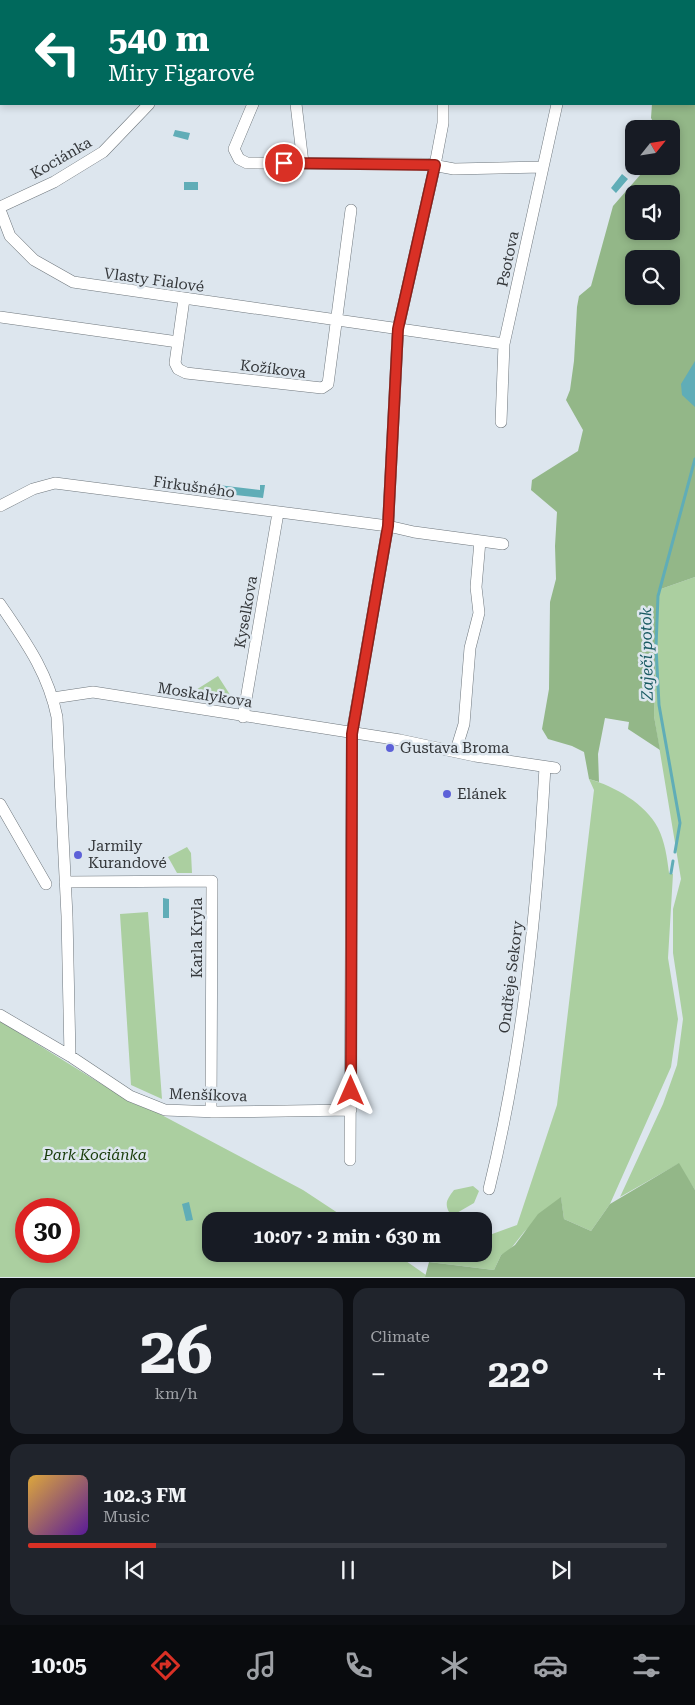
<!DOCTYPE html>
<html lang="en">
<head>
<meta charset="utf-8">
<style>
  :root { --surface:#171b24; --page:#20242c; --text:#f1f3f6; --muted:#9ea1a6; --line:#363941; --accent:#d93025 }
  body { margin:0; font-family:"Roboto Serif",serif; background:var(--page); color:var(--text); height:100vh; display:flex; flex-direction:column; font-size:19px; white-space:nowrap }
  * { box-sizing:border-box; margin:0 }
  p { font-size:16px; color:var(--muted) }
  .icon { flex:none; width:28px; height:28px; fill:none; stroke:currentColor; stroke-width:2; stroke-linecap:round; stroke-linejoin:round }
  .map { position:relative; height:1278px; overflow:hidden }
  .drawer { display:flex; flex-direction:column; gap:10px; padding:10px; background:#0d0f14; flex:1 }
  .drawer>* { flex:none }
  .top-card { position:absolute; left:0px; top:0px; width:695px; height:105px; box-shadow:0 2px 8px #0003; background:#00695c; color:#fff; overflow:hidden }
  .needle { width:32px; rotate:60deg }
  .tools { position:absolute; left:625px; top:120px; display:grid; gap:10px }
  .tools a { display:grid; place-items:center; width:55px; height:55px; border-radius:10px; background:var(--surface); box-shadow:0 2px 8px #0003; font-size:25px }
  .speed { position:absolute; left:15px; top:1198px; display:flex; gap:10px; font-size:25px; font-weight:700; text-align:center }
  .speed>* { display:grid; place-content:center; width:65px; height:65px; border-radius:50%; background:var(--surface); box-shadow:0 2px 8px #0003; line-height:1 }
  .speed .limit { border:8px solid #d22; background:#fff; color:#111 }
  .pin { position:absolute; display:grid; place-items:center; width:42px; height:42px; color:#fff; margin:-21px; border:2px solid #fff; border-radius:50%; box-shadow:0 1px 5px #0007 }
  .me { position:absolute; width:55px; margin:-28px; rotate:0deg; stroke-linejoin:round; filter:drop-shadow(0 0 4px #0008) }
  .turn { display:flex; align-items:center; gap:18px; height:105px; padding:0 25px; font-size:22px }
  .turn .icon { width:65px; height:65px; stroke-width:2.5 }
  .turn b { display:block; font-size:35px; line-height:42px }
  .big { font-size:38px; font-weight:700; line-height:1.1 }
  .drawer .widget { flex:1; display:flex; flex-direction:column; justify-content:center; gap:8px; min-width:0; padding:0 18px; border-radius:15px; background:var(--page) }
  .drawer .dial { align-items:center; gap:0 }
  .dial b { font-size:65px; line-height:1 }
  .song { display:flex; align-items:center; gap:15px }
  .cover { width:60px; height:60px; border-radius:8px; background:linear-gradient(135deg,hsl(40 70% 55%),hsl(270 70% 35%)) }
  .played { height:5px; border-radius:2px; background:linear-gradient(90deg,var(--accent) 20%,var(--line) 20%) }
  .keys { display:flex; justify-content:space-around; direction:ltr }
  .heat { display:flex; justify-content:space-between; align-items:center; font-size:28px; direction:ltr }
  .drawer .tiles { flex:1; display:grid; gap:10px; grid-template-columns:1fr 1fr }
  .widget:last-child { grid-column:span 2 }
  .trip { position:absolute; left:202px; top:1212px; width:290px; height:50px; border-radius:15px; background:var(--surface); box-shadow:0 2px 8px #0003; font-weight:700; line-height:50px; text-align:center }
  .dock { display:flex; height:80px; justify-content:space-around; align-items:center; background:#090b0e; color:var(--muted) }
  .dock .icon { width:35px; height:35px }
  .dock .active { color:var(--accent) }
  .dock b { font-size:22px; color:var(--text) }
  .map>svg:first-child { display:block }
  .green { fill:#abcfa0; fill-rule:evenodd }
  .forest { fill:#93b788; fill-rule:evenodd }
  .water { fill:#60adb7 }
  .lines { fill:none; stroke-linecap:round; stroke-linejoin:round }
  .stream { stroke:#60adb7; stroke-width:3 }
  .minor-casing { stroke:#6f777d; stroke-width:12 }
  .minor { stroke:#fff; stroke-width:11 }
  .route-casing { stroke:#8d1f18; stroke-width:12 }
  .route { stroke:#d93025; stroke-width:9 }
  .poi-dot { fill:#5d61d8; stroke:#dde6ee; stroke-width:2 }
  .labels { text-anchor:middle; stroke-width:5; stroke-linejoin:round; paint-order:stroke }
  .street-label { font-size:15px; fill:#34373a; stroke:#dde6ee }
  .poi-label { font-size:15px; fill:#34373a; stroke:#dde6ee; text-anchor:start }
  .park-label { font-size:15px; font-style:italic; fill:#183c0a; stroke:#dde6ee }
  .water-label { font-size:16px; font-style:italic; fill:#195a62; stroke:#dde6ee }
</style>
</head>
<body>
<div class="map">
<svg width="695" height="1278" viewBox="0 0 695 1278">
  <rect width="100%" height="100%" fill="#dde6ee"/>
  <path class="green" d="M695 577V1190L678 1164 620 1197 663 1104 677 1065 683 1019 673 953V909L681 879 654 716 658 590Z
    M218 676 234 701 233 703 194 697 191 693Z
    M589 779C614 786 646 804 658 828 665 842 667 857 669 873L673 874 668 958 678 1019 671 1067 610 1204 591 1231 564 1219 561 1198 524 1232 509 1251 501 1255 494 1270 429 1262 425 1259 438 1254H484V1237L517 1225 557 1105 594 790Z
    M187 847 191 853 192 873H177L168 857Z
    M148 912 162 1099 131 1085 120 914Z
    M0 1021 132 1103 156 1112 303 1190 350 1221H211V1254H396L426 1275 425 1277H0ZM26 1209H69V1251H26Z
    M473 1186 479 1191 474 1203 455 1214 449 1212C444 1203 448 1198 454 1190Z"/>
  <path class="forest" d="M692 0H695V577L658 590 654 716 660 750 628 729 629 722 605 718 598 754 599 782 589 779 584 752 572 746 548 739 542 729 549 689 550 602 556 579 555 546 557 512 531 490 532 480 578 451 583 430 566 400 570 390 574 361 577 307 579 296 591 286 613 206 648 166H671V129H657L651 118 652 104H694V1ZM634 194H671V231H634ZM634 259H671V296H634Z
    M679 1163 695 1190V1277H425L429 1262 494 1270 501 1255 515 1245 538 1214 561 1197 564 1219 591 1231 610 1204Z"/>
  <path class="water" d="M175 130 190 133 188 140 173 136Z
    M622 174 628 179 616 193 611 188Z
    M184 182H198V190H184Z
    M695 361V407L682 395 681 384Z
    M218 485 260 490V485H265L263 498 217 493Z
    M163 898 169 899V918H163Z
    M189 1202 193 1220 186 1221 182 1204Z"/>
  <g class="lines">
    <path class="stream" d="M675 852 680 823 659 705 656 647 658 596 695 459
      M671 873 673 861"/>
    <defs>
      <path id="minor" d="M415 0 416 1
        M256 1 258 0
        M253 104 234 149 239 159 247 163 427 164 454 169 543 167
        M296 104 303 163
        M0 207 54 182 103 152 149 104
        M0 210 10 236 34 260 73 282 504 344
        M184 299 175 363 178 369 186 373 322 388 328 384 351 210
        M0 317 178 342
        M501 422 504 344 557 104
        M0 506 33 489 55 483 388 526 414 532 503 544
        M0 604C25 641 48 672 57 717L67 916 70 1056
        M53 698 93 692 400 740 475 756 555 768
        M243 717 278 513
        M456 750 464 724 470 648 479 613 476 587 480 541
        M0 804 46 884
        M65 882 212 881 211 1112
        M0 1015 70 1056 130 1096 165 1110 217 1112 351 1110
        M350 1160 352 733 388 526 398 329 435 165 443 123V104
        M489 1189C523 1051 537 909 545 767"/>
    </defs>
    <use href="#minor" class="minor-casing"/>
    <use href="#minor" class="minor"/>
  </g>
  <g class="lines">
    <defs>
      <path id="route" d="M284 163 435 165 398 329 388 526 352 734 351 1091"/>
    </defs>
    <use href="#route" class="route-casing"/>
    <use href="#route" class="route"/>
  </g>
  <g class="poi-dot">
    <circle cx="390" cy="748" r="5"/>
    <circle cx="447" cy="794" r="5"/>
    <circle cx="78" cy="855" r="5"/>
  </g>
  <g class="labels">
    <g class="street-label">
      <text transform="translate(61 158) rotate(-30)" y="5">Kociánka</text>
      <text transform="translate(508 259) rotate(-78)" y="5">Psotova</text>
      <text transform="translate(154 280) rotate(8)" y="5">Vlasty Fialové</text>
      <text transform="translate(273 369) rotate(7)" y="5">Kožíkova</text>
      <text transform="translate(194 487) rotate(8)" y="5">Firkušného</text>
      <text transform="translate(246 612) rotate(-80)" y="5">Kyselkova</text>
      <text transform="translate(205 695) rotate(9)" y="5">Moskalykova</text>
      <text transform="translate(197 938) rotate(-90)" y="5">Karla Kryla</text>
      <text transform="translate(511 977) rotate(-83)" y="5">Ondřeje Sekory</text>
      <text transform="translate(208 1095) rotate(2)" y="5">Menšíkova</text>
    </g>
    <g class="poi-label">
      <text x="400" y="753">Gustava Broma</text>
      <text x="457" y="799">Elánek</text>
      <text x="88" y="851">Jarmily<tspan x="88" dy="17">Kurandové</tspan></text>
    </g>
    <g class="park-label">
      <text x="95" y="1160">Park Kociánka</text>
    </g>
    <g class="water-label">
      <text transform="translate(646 654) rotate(-91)" y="6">Zaječí potok</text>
    </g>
  </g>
</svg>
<div class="tools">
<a><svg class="needle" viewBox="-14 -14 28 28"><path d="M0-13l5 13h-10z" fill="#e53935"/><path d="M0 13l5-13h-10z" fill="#9ea1a6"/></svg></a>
<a><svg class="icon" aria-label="sound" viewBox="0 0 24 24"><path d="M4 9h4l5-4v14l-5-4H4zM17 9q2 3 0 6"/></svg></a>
<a><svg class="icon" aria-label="search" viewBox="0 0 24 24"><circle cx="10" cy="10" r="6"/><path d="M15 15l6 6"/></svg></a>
</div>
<div class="speed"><div class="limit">30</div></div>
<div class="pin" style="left:284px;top:163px;background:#d93025"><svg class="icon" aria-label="arrive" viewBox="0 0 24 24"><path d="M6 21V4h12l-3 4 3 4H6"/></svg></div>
<svg class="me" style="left:351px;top:1091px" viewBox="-20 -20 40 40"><path d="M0-17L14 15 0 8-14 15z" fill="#d93025" stroke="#fff" stroke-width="4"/></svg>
<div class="trip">10:07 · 2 min · 630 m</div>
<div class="top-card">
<div class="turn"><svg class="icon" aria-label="left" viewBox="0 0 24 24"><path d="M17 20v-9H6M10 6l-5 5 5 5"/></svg><div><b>540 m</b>Miry Figarové</div></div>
</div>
</div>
<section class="drawer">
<div class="tiles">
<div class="widget dial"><b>26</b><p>km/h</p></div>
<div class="widget"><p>Climate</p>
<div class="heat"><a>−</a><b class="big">22°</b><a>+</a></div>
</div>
<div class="widget">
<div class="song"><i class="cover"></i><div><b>102.3 FM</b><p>Music</p></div></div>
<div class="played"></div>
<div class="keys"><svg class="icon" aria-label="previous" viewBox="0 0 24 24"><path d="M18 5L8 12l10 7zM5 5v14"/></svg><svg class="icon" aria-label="pause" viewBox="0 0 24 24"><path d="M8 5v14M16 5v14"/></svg><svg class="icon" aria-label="next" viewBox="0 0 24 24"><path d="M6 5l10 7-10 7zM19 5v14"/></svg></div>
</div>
</div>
</section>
<nav class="dock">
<b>10:05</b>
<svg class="icon active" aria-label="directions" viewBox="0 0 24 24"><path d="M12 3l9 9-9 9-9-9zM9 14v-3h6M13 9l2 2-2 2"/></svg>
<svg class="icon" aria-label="music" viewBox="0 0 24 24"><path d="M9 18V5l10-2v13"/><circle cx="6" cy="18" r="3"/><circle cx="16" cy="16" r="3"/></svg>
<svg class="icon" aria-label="phone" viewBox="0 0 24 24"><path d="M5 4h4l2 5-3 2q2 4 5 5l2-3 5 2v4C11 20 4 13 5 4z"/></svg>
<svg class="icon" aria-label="climate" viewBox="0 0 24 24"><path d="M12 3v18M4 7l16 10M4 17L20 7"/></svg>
<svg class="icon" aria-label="car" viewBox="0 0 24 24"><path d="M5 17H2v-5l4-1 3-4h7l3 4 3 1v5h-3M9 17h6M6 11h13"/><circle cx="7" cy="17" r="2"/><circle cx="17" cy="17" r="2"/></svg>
<svg class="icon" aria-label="filters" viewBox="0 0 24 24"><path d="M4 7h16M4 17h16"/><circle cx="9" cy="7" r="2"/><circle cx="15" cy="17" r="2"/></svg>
</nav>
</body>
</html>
